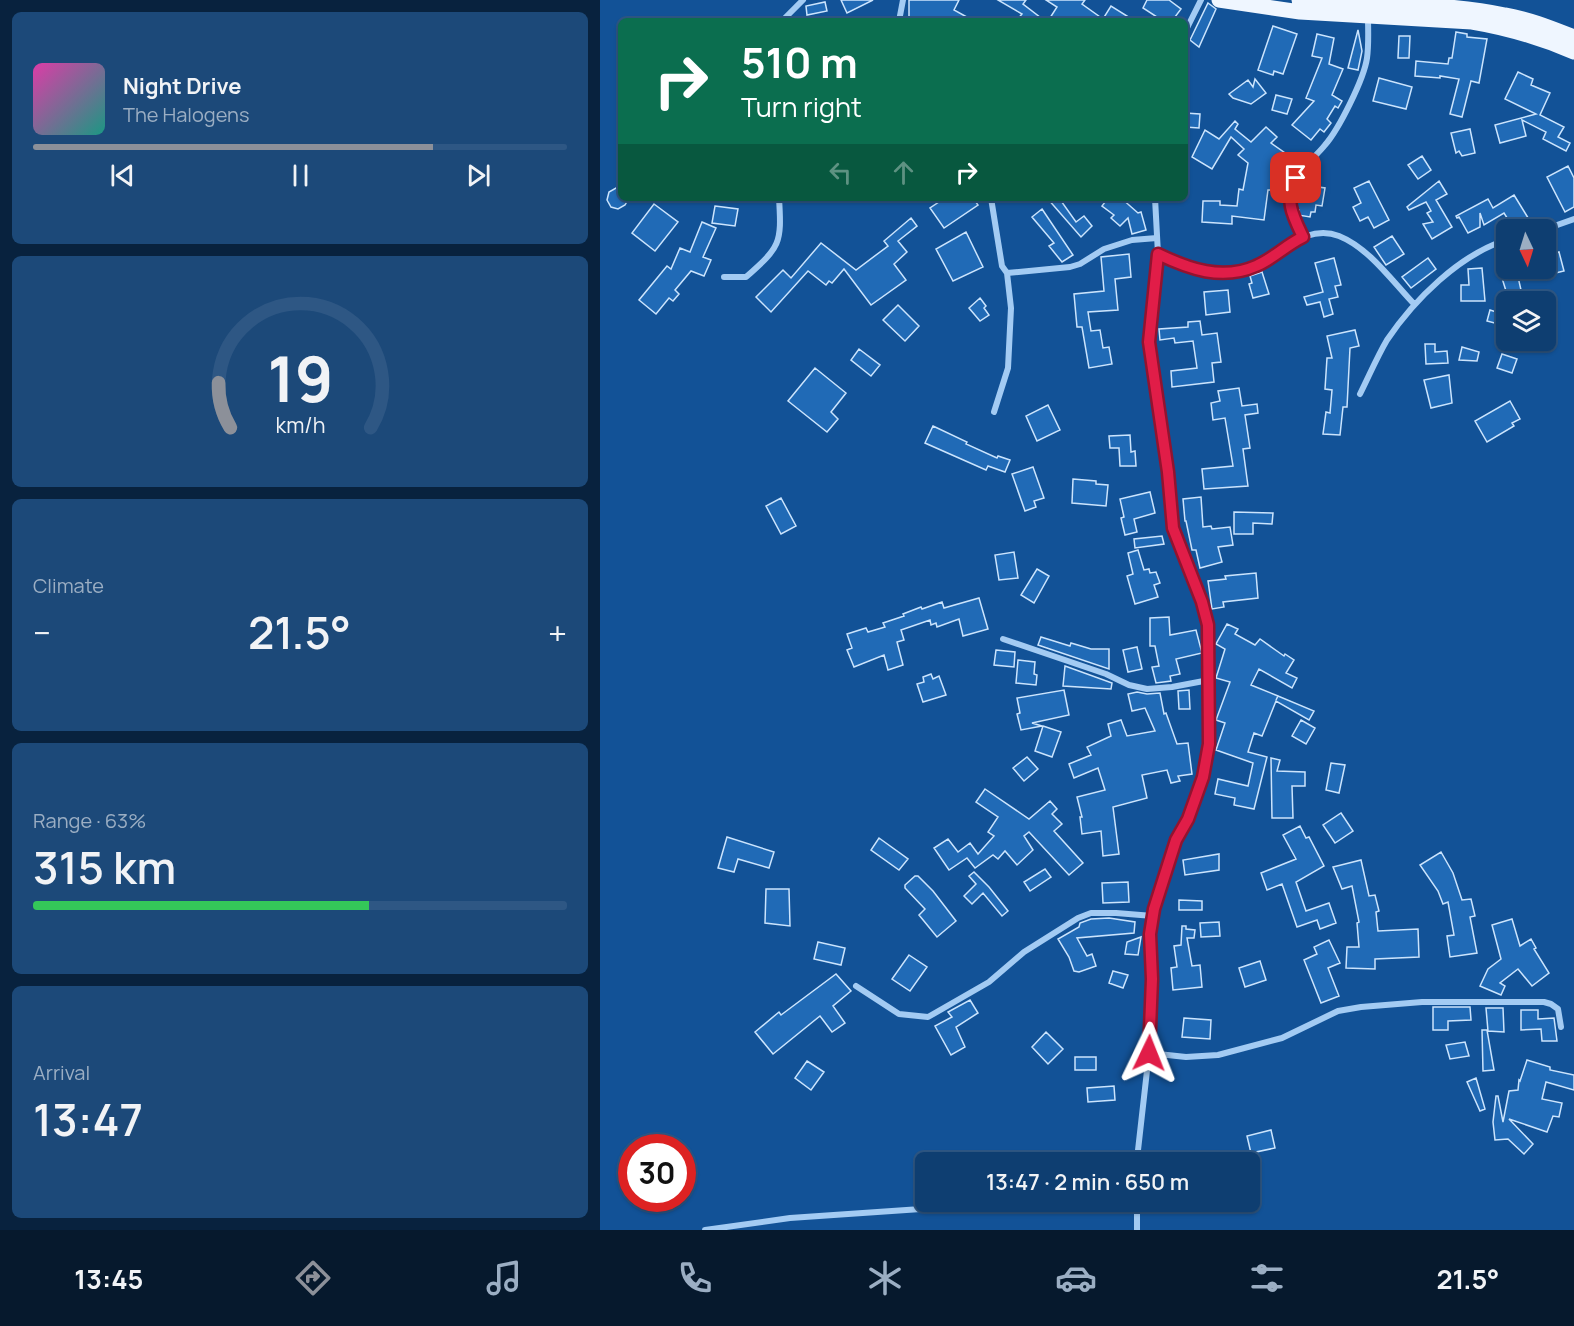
<!DOCTYPE html>
<html lang="en">
<head>
<meta charset="utf-8">
<style>
  :root { --surface:#0e3e71; --page:#1c4979; --text:#f1f3f6; --muted:#9baec3; --line:#2e5784; --accent:#8c9099 }
  body { margin:0; font-family:Manrope,sans-serif; background:var(--page); color:var(--text); height:100vh; display:flex; flex-direction:column; font-size:22px; white-space:nowrap }
  * { box-sizing:border-box; margin:0 }
  p { font-size:20px; color:var(--muted) }
  .icon { flex:none; width:33px; height:33px; fill:none; stroke:currentColor; stroke-width:2; stroke-linecap:round; stroke-linejoin:round }
  .map { position:relative; flex:1; overflow:hidden }
  .panel { display:flex; flex-direction:column; gap:12px; padding:12px; background:#08223e; width:600px }
  .panel>* { flex:none }
  .guide { position:absolute; left:18px; top:18px; width:570px; height:183px; border-radius:9px; box-shadow:0 2px 4px #0004,0 0 0 2px var(--line); background:#0b6e4f; color:#fff; overflow:hidden }
  .needle { width:39px; rotate:176deg }
  .fabs { position:absolute; left:896px; top:219px; display:grid; gap:12px }
  .fabs a { display:grid; place-items:center; width:60px; height:60px; border-radius:9px; background:var(--surface); box-shadow:0 2px 4px #0004,0 0 0 2px var(--line); font-size:30px }
  .speed { position:absolute; left:18px; top:1134px; display:flex; gap:12px; font-size:30px; font-weight:700; text-align:center }
  .speed>* { display:grid; place-content:center; width:78px; height:78px; border-radius:50%; background:var(--surface); box-shadow:0 2px 4px #0004,0 0 0 2px var(--line); line-height:1 }
  .speed .limit { border:9px solid #d22; background:#fff; color:#111 }
  .pin { position:absolute; display:grid; place-items:center; width:51px; height:51px; color:#fff; margin:-26px; border-radius:12px; box-shadow:0 3px 9px #0006 }
  .me { position:absolute; width:66px; margin:-33px; rotate:2deg; stroke-linejoin:round; filter:drop-shadow(0 0 4px #0008) }
  .turn { display:flex; align-items:center; gap:21px; height:126px; padding:0 24px; font-size:27px }
  .turn .icon { width:78px; height:78px; stroke-width:2.5 }
  .turn b { display:block; font-size:42px; line-height:51px }
  .lanes { display:flex; align-items:center; height:57px; padding:0 24px; background:#0003; justify-content:center; gap:30px; direction:ltr }
  .lanes .off { opacity:.35 }
  .big { font-size:45px; font-weight:600; line-height:1.1 }
  .panel .tile { flex:1; display:flex; flex-direction:column; justify-content:center; gap:9px; min-width:0; padding:0 21px; border-radius:9px; background:var(--page) }
  .panel .dial { align-items:center; gap:0 }
  .dial svg { height:156px; overflow:visible; fill:none; stroke:var(--line); stroke-width:7; stroke-linecap:round; text-anchor:middle }
  .dial text { fill:var(--text); stroke:none }
  .song { display:flex; align-items:center; gap:18px }
  .cover { width:72px; height:72px; border-radius:9px; background:linear-gradient(135deg,hsl(320 70% 55%),hsl(170 70% 35%)) }
  .played { height:6px; border-radius:3px; background:linear-gradient(90deg,var(--accent) 75%,var(--line) 75%) }
  .keys { display:flex; justify-content:space-around; direction:ltr }
  .heat { display:flex; justify-content:space-between; align-items:center; font-size:33px; direction:ltr }
  .charge { height:9px; border-radius:4px; background:linear-gradient(90deg,#34c759 63%,var(--line) 0) }
  .trip { position:absolute; left:315px; top:1152px; width:345px; height:60px; border-radius:9px; background:var(--surface); box-shadow:0 2px 4px #0004,0 0 0 2px var(--line); font-weight:600; line-height:60px; text-align:center }
  .dock { display:flex; height:96px; justify-content:space-around; align-items:center; background:#06192d; color:var(--muted) }
  .dock .icon { width:42px; height:42px }
  .dock .current { color:var(--accent) }
  .dock b { font-size:27px; color:var(--text) }
  main { display:flex; flex:1; min-height:0 }
  .map>svg:first-child { display:block }
  .building { fill:#206ab6; stroke:#cbe4fd; stroke-width:1.5 }
  .lines { fill:none; stroke-linecap:round; stroke-linejoin:round }
  .minor { stroke:#a3cbf3; stroke-width:6 }
  .primary { stroke:#eff6ff; stroke-width:15 }
  .route-casing { stroke:#92132f; stroke-width:15 }
  .route { stroke:#e11d48; stroke-width:10 }
</style>
</head>
<body>
<main>
<section class="panel">
<div class="tile">
<div class="song"><i class="cover"></i><div><b>Night Drive</b><p>The Halogens</p></div></div>
<div class="played"></div>
<div class="keys"><svg class="icon" aria-label="previous" viewBox="0 0 24 24"><path d="M18 5L8 12l10 7zM5 5v14"/></svg><svg class="icon" aria-label="pause" viewBox="0 0 24 24"><path d="M8 5v14M16 5v14"/></svg><svg class="icon" aria-label="next" viewBox="0 0 24 24"><path d="M6 5l10 7-10 7zM19 5v14"/></svg></div>
</div>
<div class="tile dial"><svg viewBox="0 0 100 80">
<path d="M14 69A42 42 0 1 1 86 69"/>
<path d="M14 69A42 42 0 0 1 8 46" stroke="#8c9099"/>
<text x="50" y="56" font-size="32" font-weight="700">19</text>
<text x="50" y="72" font-size="11">km/h</text>
</svg></div>
<div class="tile"><p>Climate</p>
<div class="heat"><a>−</a><b class="big">21.5°</b><a>+</a></div>
</div>
<div class="tile"><p>Range · 63%</p><b class="big">315 km</b><div class="charge"></div></div>
<div class="tile"><p>Arrival</p><b class="big">13:47</b></div>
</section>
<div class="map">
<svg width="974" height="1230" viewBox="0 0 974 1230">
  <rect width="100%" height="100%" fill="#125297"/>
  <path class="building" d="M241 0H273L247 13Z
    M309 0H359L354 10 374 21 309 19Z
    M398 0H426L423 4 445 21H416L422 14Z
    M446 0H485L482 4 503 19 511 6 535 21H448L457 7Z
    M547 0H569L581 9 572 21H563L543 8Z
    M225 2 227 11 207 15 206 6Z
    M608 3 616 9 599 47 590 40Z
    M673 26 697 34 683 74 674 71 673 75 658 70Z
    M758 30 762 51 758 70 748 68Z
    M856 32 867 34V37L887 39 879 83 871 81 862 117 850 114 859 79 840 76V78L815 76 816 61 848 64 849 58H852Z
    M717 34 734 38 729 64 743 69 732 95 742 101 738 108 735 106 727 119 731 123 724 132 720 129 711 140 692 125 714 101 706 98 722 58 712 56Z
    M799 36H810L809 58H798Z
    M918 72 933 79 931 85 950 93 940 115 964 127 958 137 970 143 966 151 943 139 946 132 922 120 926 136 900 143 895 125 936 114 905 99Z
    M779 78 812 87 806 109 773 101Z
    M655 79 666 93 651 104 633 98 629 94 648 80 653 87Z
    M676 95 692 99 687 114 672 110Z
    M585 113 600 114 599 128 585 127Z
    M635 121 638 124 635 129 651 142 666 127 677 137 671 143 695 160 682 178 675 173 672 190H668L664 220 632 216V224L602 222 603 201H620V205L637 206 639 189 643 190 648 163 638 155 644 149 631 137 612 169 592 157 605 130 619 139Z
    M870 129 875 153 862 156 859 151 856 153 851 133Z
    M822 156 831 170 818 179 808 165Z
    M968 166 974 178V207L965 212 947 177Z
    M769 181 789 220 774 228 768 217 760 221 753 207 761 203 754 188Z
    M839 181 847 194 836 200 852 227 832 239 823 224 833 222 827 213 831 211 826 202 809 210 807 207Z
    M698 184 725 188 722 206 716 205 715 212H711L710 217 698 215 699 210H696L694 198Z
    M16 188 21 189V198H29L25 205 18 209 11 207 7 200 9 192Z
    M914 195 930 221 920 227 914 218 909 221 904 213 884 225 880 213V227L868 233 859 217 857 218 856 216 888 199 893 208Z
    M345 198H373L378 205 344 228 330 208Z
    M447 198H459L476 222 484 216 492 226 481 237Z
    M508 198H521L538 213 541 212 546 230 532 234 528 218 520 226 511 218 514 215 502 206Z
    M54 204 78 222 55 251 32 233Z
    M115 206 138 209 135 226 112 223Z
    M442 209 473 255 462 262 449 246 454 243 432 217Z
    M311 218 317 226 298 241 307 252 294 264 306 280 271 305 244 269 232 283 229 281 226 285 208 271 171 312 156 297 183 270 191 278 221 243 256 270 288 246 284 241Z
    M102 222 116 228 103 257 111 260 104 276 91 271 75 290 79 294 73 301 69 298 56 314 39 300 67 266 71 269 80 248 90 252Z
    M366 232 383 267 353 281 336 249Z
    M792 236 804 254 786 265 774 247Z
    M959 252 964 271 951 274 946 255Z
    M529 254 531 277 515 279 518 310 488 312 491 331 500 330 503 348 509 347 512 364 489 368 482 327H477L474 294 504 291 501 257Z
    M906 256V268H916L921 290 907 294 896 259Z
    M734 258 741 285 735 286 738 297 729 299 733 314 724 317 720 302 707 305 704 297 723 292 715 263Z
    M828 258 836 269 811 288 802 277Z
    M882 268 885 301H861V285H869L868 269Z
    M662 272 669 294 653 298 649 284 652 283 650 276Z
    M628 290 630 312 606 315 604 292Z
    M380 298 386 306 384 308 389 315 380 321 369 308Z
    M298 305 319 326 305 341 283 320Z
    M890 310 906 315V326L887 321Z
    M600 321 602 335 617 333 621 362 612 363 614 382 572 387 571 371 597 368 593 341 575 343 574 338 560 340 559 329 588 327V322Z
    M755 330 759 346 750 348 747 407H743L740 435 723 434 726 412 730 413 732 390 725 389 727 358H732L727 336Z
    M825 344H835V352L847 351 848 363 826 364Z
    M862 347 879 352 877 361 859 360Z
    M259 349 280 365 271 376 251 360Z
    M902 354 917 359 912 373 897 368Z
    M215 368 246 393 231 412 238 419 227 432 188 401Z
    M849 375 852 403 831 408 824 380Z
    M639 388 642 406 657 404 658 413 645 415 650 448 643 449 648 486 604 489 602 469 633 466 625 418 613 420 611 403 620 401 618 391Z
    M910 401 920 419 912 423 914 426 887 442 875 421Z
    M448 405 460 430 437 441 426 416Z
    M333 426 367 442 366 444 397 458 398 456 410 460 405 472 388 466 386 470 325 443Z
    M530 435 531 452 535 451 536 466H520L519 448H510L509 436Z
    M433 467 444 498 434 501 436 507 425 511 412 474Z
    M473 479 496 481V484L508 485 506 506 472 503Z
    M550 492 555 513 534 519 537 532 525 535 521 518 524 517 520 499Z
    M601 497 603 527 611 526 612 529 630 527 633 545 618 547 622 562 600 568 596 550H592L586 521H585L583 499Z
    M181 498 196 526 181 534 166 506Z
    M634 512 673 513 672 524 653 523V534H634Z
    M562 536 564 544 535 548 534 539Z
    M538 550 544 570 549 569 550 573 556 572 560 583 554 585 558 597 535 604 527 576 533 574 528 553Z
    M414 552 418 578 399 580 395 555Z
    M437 569 449 576 434 603 421 595Z
    M656 573 658 598 623 602 624 607 612 609 608 581 626 579 625 576Z
    M379 598 388 629 363 636 359 619 337 627 336 623 331 625 330 620 301 630 304 640 297 642 303 665 288 670 284 655 254 667 247 650 252 648 247 634 266 628 268 632 285 627 283 623 304 616 303 614 321 607 322 609 342 602 344 608Z
    M569 617 570 635 596 630 602 653 576 659 580 674 570 676 571 681 556 683 552 667 559 666 555 646H550V618Z
    M627 624 638 629 635 634 655 645 660 639 684 656 685 654 694 660 686 673 697 678 692 688 659 669 651 685 678 696 676 700 678 696 714 711 709 720 676 701 662 736 654 733 648 752 667 757 654 809 634 805 635 798 615 794 618 779 648 786 653 763 616 750 625 723 616 720 630 682 616 678 625 649 616 644Z
    M441 637 470 646 471 643 491 649H509V669L438 645Z
    M537 647 542 669 528 672 523 650Z
    M396 650 415 652 414 667 394 665Z
    M418 660 435 662 434 674 437 675 436 685 416 683Z
    M465 666 512 683 511 689 463 686Z
    M331 674 333 679 339 676 346 695 323 702 317 684 324 682 323 677Z
    M464 690 469 715 432 723 442 726 421 730 417 714 420 713 417 698Z
    M589 690 590 709H579L578 691Z
    M537 692 547 694 560 693 564 714 566 713 577 744 588 743 592 774 578 776 580 781 571 783 567 770 542 775 547 798 513 807 519 854 503 856 501 831 482 834 480 817H482L477 797 505 790 498 768 474 778 469 764 491 755 487 747 511 736 508 724 521 720 527 736 555 731 545 708 532 711 528 694Z
    M701 720 715 728 706 744 692 736Z
    M443 726 461 732 452 757 435 751Z
    M427 757 438 769 424 781 413 768Z
    M671 758 680 760 677 771 705 772V786H692L693 818H672Z
    M731 763 745 765 739 793 726 790Z
    M385 789 429 819 450 801 457 809 452 814 462 824 454 831 483 863 469 875 429 832 424 836 433 850 417 865 405 851 398 859 393 855 375 868 367 858 349 870 334 848 348 839 358 852 370 843 378 854 394 836 388 832 398 817 376 802Z
    M741 813 753 831 735 843 723 825Z
    M700 826 706 838 709 837 724 866 696 882 706 911 729 903 736 923 720 929 717 920 697 927 682 884 667 890 661 873 696 859 683 835Z
    M127 837 174 852 169 868 138 859 134 872 118 868Z
    M279 838 308 859 299 870 271 850Z
    M841 852 853 873 862 900 871 899 875 916 870 917 877 953 850 957 847 936 854 935 848 902 843 904 838 891 820 865Z
    M619 854V870L585 875 583 860Z
    M761 860 769 896 775 895 779 911 776 912 778 931 818 929 819 957 775 959V969L746 968 747 947H759L757 923 759 922 752 886 742 889 733 867Z
    M445 869 451 877 430 891 424 882Z
    M374 872 389 887 408 911 402 916 383 893 372 904 364 896 376 884 369 876Z
    M315 876H318L333 891 356 921 337 937 319 915 325 909 305 888V885Z
    M528 882 529 902 503 903 502 883Z
    M166 889H189L190 926 165 923Z
    M579 900 602 901V910H579Z
    M509 918 535 922 534 933 477 938 487 956 492 954 496 966 479 972 474 971 469 957 458 939 479 927 480 923 491 919Z
    M912 919 920 946 931 939 936 948 934 949 949 973 932 986 918 969 900 983 905 986 901 995 880 986 888 969 901 959 892 925Z
    M619 922 620 936 601 937 600 923Z
    M582 926H586V929L595 930 594 938H587L592 966 600 965 602 987 573 990 571 968 577 967 574 946 581 945Z
    M541 937 538 955 525 954 527 942Z
    M729 940 740 963 728 968 739 996 721 1003 704 960 717 954 714 947Z
    M218 942 245 948 241 965 214 959Z
    M309 955 327 967 310 991 292 979Z
    M660 961 666 980 645 987 639 968Z
    M513 971 528 975 523 988 509 983Z
    M236 974 251 991 233 1006 245 1023 232 1032 220 1016 173 1054 155 1032 179 1012 181 1015Z
    M370 1000 378 1013 356 1027 365 1047 351 1055 335 1026 352 1017 348 1012Z
    M833 1007H870L871 1020 848 1021V1030H833Z
    M886 1008H903L904 1032 888 1031Z
    M921 1010H938V1019L954 1018 957 1041H942L941 1029 921 1030Z
    M584 1018 611 1020 610 1039 582 1037Z
    M882 1030H887L894 1070 883 1071Z
    M446 1032 463 1049 448 1064 432 1047Z
    M865 1042 869 1056 850 1059 846 1045Z
    M475 1057H496V1070H475Z
    M927 1060 950 1067V1070L974 1075V1090L946 1082 942 1099 962 1103 959 1117 953 1116 947 1132 909 1119 933 1144 924 1154 908 1139 895 1140 893 1122 896 1096H898L903 1122 909 1091 918 1090 919 1080 920 1081Z
    M207 1061 224 1072 211 1090 195 1078Z
    M876 1078 885 1109 880 1111 867 1082Z
    M514 1086 515 1100 488 1102 487 1088Z
    M671 1130 675 1148 651 1153 647 1136Z"/>
  <g class="lines">
    <path class="minor" d="M182 21 203 0
      M299 21 303 0
      M585 32 601 0
      M391 198 402 266 407 273 470 267 480 264 504 249 532 240 557 238
      M943 230 974 219
      M703 237C696 222 685 206 690 189 695 172 715 158 725 145 739 129 764 79 767 58 769 44 768 29 768 16
      M558 254C582 266 610 278 638 272 673 265 701 221 739 236 769 248 792 281 814 304
      M124 277H146C180 247 182 244 179 198
      M760 394C769 376 777 357 787 340 814 300 859 255 906 240
      M394 412 408 368 411 308 407 273
      M403 639 506 674 529 685 547 689 572 687 609 680
      M256 986 299 1014 328 1017 389 982 424 952 478 918 491 913H516L553 916
      M549 1053 586 1057 618 1055 682 1038 738 1011 761 1007 822 1002H944L951 1004 958 1009 961 1027
      M537 1159 549 1053 552 979 551 934 554 909 576 840 588 819 603 777 609 744 608 625 602 602 573 528 568 472 549 342 558 254 555 198
      M467 1162 507 1157 537 1159V1162
      M105 1230 190 1218 350 1207 372 1202
      M537 1230V1202"/>
    <path class="primary" d="M619 0 700 12 872 22C908 28 941 38 974 52
      M699 0C767 5 837 1 905 15 929 19 951 28 974 37"/>
  </g>
  <g class="lines">
    <defs>
      <path id="route" d="M549 1053 552 979 550 934 554 909 576 840 588 819 603 777 609 744 608 625 602 602 573 528 568 472 549 342 558 254C589 269 622 281 656 266 673 259 686 245 703 237 693 216 684 200 696 178"/>
    </defs>
    <use href="#route" class="route-casing"/>
    <use href="#route" class="route"/>
  </g>
</svg>
<div class="fabs">
<a><svg class="needle" viewBox="-14 -14 28 28"><path d="M0-13l5 13h-10z" fill="#e53935"/><path d="M0 13l5-13h-10z" fill="#9baec3"/></svg></a>
<a><svg class="icon" aria-label="layers" viewBox="0 0 24 24"><path d="M12 4l9 5-9 5-9-5zM3 14l9 5 9-5"/></svg></a>
</div>
<div class="speed"><div class="limit">30</div></div>
<div class="pin" style="left:696px;top:178px;background:#d93025"><svg class="icon" aria-label="arrive" viewBox="0 0 24 24"><path d="M6 21V4h12l-3 4 3 4H6"/></svg></div>
<svg class="me" style="left:549px;top:1053px" viewBox="-20 -20 40 40"><path d="M0-17L14 15 0 8-14 15z" fill="#e11d48" stroke="#fff" stroke-width="4"/></svg>
<div class="trip">13:47 · 2 min · 650 m</div>
<div class="guide">
<div class="turn"><svg class="icon" aria-label="right" viewBox="0 0 24 24"><path d="M7 20v-9h11M14 6l5 5-5 5"/></svg><div><b>510 m</b>Turn right</div></div>
<div class="lanes"><svg class="icon off" aria-label="left" viewBox="0 0 24 24"><path d="M17 20v-9H6M10 6l-5 5 5 5"/></svg><svg class="icon off" aria-label="ahead" viewBox="0 0 24 24"><path d="M12 20V5M6 11l6-6 6 6"/></svg><svg class="icon" aria-label="right" viewBox="0 0 24 24"><path d="M7 20v-9h11M14 6l5 5-5 5"/></svg></div>
</div>
</div>
</main>
<nav class="dock">
<b>13:45</b>
<svg class="icon current" aria-label="directions" viewBox="0 0 24 24"><path d="M12 3l9 9-9 9-9-9zM9 14v-3h6M13 9l2 2-2 2"/></svg>
<svg class="icon" aria-label="music" viewBox="0 0 24 24"><path d="M9 18V5l10-2v13"/><circle cx="6" cy="18" r="3"/><circle cx="16" cy="16" r="3"/></svg>
<svg class="icon" aria-label="phone" viewBox="0 0 24 24"><path d="M5 4h4l2 5-3 2q2 4 5 5l2-3 5 2v4C11 20 4 13 5 4z"/></svg>
<svg class="icon" aria-label="climate" viewBox="0 0 24 24"><path d="M12 3v18M4 7l16 10M4 17L20 7"/></svg>
<svg class="icon" aria-label="car" viewBox="0 0 24 24"><path d="M5 17H2v-5l4-1 3-4h7l3 4 3 1v5h-3M9 17h6M6 11h13"/><circle cx="7" cy="17" r="2"/><circle cx="17" cy="17" r="2"/></svg>
<svg class="icon" aria-label="filters" viewBox="0 0 24 24"><path d="M4 7h16M4 17h16"/><circle cx="9" cy="7" r="2"/><circle cx="15" cy="17" r="2"/></svg>
<b>21.5°</b>
</nav>
</body>
</html>
